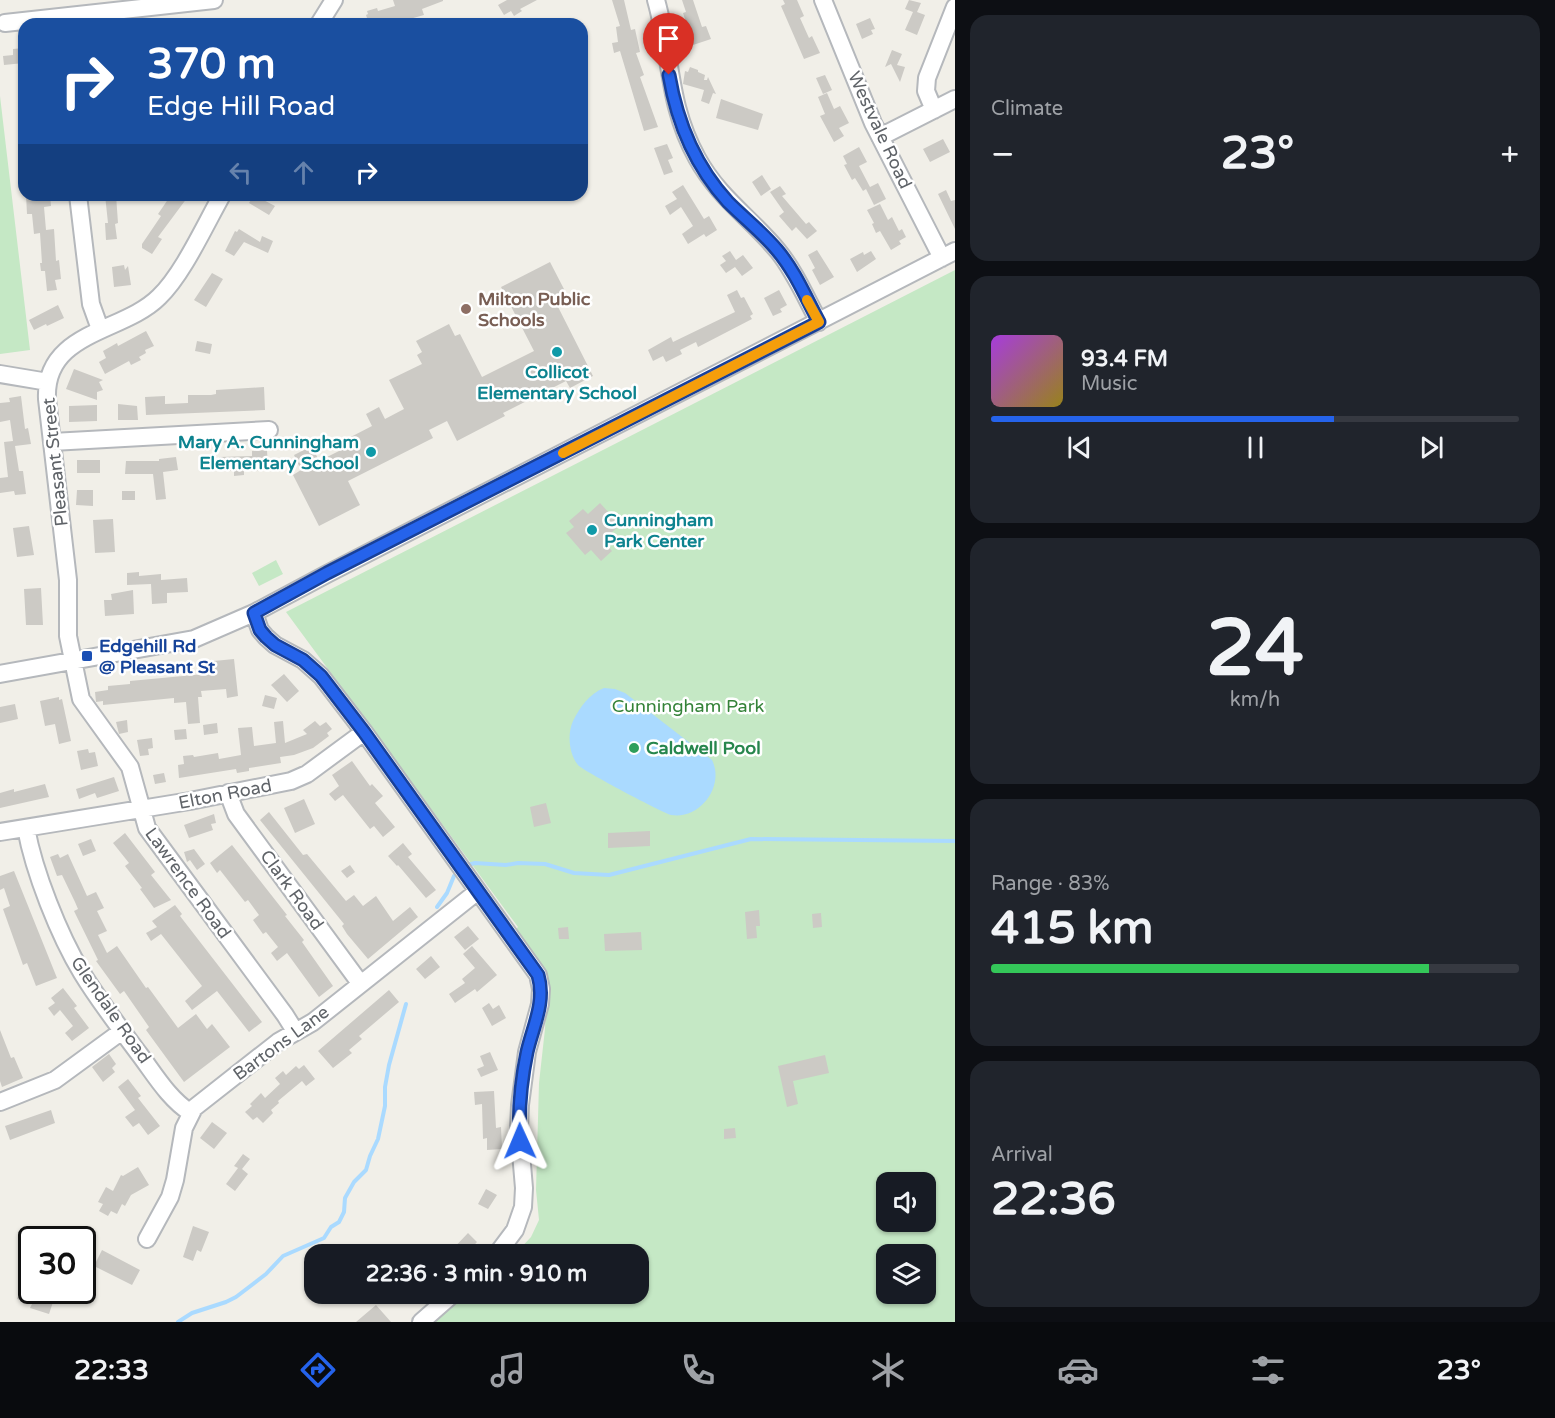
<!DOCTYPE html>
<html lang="en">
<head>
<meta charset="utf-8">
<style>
  :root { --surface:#171b24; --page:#20242c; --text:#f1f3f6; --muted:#9ea1a6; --line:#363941; --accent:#2563eb }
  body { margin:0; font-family:"Varela Round",sans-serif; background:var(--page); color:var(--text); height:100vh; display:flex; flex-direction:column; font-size:22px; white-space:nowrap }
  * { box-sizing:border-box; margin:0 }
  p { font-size:20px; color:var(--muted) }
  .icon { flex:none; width:33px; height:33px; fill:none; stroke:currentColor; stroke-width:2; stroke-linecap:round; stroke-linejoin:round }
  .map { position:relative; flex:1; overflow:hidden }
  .details { display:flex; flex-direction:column; gap:15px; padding:15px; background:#0d0f14; width:600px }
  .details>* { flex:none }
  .guide { position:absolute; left:18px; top:18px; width:570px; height:183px; border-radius:18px; box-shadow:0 2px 4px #0004; background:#1a4fa0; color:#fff; overflow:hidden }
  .tools { position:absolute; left:876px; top:1172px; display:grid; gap:12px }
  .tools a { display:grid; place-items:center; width:60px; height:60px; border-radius:12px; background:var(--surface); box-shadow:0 2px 4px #0004; font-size:30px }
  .speed { position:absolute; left:18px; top:1226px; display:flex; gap:12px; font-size:30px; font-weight:700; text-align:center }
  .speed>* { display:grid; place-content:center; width:78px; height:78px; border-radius:50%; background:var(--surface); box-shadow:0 2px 4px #0004; line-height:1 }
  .speed .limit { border:3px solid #111; border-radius:9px; background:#fff; color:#111 }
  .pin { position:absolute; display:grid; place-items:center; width:51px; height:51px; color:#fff; margin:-62px -26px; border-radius:50% 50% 50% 0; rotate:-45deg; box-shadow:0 0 6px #0007 }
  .pin .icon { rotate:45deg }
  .me { position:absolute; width:66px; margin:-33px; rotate:359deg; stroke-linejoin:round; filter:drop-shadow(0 0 4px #0008) }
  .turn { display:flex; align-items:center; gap:21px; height:126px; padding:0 30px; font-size:27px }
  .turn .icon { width:78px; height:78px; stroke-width:2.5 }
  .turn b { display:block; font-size:42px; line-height:51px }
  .lanes { display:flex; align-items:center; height:57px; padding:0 30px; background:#0003; justify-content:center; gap:30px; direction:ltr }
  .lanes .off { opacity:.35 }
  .big { font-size:45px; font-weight:700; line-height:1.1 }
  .details .card { flex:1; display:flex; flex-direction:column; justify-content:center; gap:9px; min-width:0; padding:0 21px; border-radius:18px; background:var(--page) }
  .details .dial { align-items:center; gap:0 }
  .dial b { font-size:78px; line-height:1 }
  .song { display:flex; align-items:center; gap:18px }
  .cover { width:72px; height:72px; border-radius:9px; background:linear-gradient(135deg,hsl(280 70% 55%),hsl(50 70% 35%)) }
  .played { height:6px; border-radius:3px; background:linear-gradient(90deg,var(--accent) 65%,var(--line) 65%) }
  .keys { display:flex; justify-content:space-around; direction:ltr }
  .heat { display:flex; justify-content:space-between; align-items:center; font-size:33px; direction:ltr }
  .charge { height:9px; border-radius:4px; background:linear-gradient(90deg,#34c759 83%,var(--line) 0) }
  .trip { position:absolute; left:304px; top:1244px; width:345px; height:60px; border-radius:18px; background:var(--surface); box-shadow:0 2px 4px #0004; font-weight:700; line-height:60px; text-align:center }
  .tabs { display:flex; height:96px; justify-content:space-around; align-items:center; background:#090b0e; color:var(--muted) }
  .tabs .icon { width:42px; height:42px }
  .tabs .current { color:var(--accent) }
  .tabs b { font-size:27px; color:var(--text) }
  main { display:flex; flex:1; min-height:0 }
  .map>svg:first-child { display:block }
  .green { fill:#c5e8c5; fill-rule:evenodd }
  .water { fill:#aadaff }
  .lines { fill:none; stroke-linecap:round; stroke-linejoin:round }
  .stream { stroke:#aadaff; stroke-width:4 }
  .building { fill:#cccac5 }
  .minor-casing { stroke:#b5b8bc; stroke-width:20 }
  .minor { stroke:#fff; stroke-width:16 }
  .route-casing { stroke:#184099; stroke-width:15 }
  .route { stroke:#2563eb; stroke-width:10 }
  .slow { stroke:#f59e0b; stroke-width:10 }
  .education-dot { fill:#8d6e63; stroke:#fff; stroke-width:2 }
  .culture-dot { fill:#0f9aa8; stroke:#fff; stroke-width:2 }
  .transit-dot { fill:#1a4fb4; stroke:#fff; stroke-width:2 }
  .leisure-dot { fill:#2e9e5b; stroke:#fff; stroke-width:2 }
  .labels { text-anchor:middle; stroke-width:5; stroke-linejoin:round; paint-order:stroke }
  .street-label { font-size:18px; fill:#5f6368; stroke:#fff }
  .education-label { font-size:18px; font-weight:bold; fill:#785e54; stroke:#fff; text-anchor:start }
  .culture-label { font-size:18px; font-weight:bold; fill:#0d838f; stroke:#fff }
  .transit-label { font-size:18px; font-weight:bold; fill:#164399; stroke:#fff; text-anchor:start }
  .park-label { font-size:18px; fill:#348238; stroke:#fff }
  .leisure-label { font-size:18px; font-weight:bold; fill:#27864d; stroke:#fff; text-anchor:start }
</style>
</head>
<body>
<main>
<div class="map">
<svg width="955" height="1322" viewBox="0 0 955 1322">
  <rect width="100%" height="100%" fill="#f1efe8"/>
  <path class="green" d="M0 96 30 350 0 354Z
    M955 270V1322H432L467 1293H639V1254H515L531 1237 539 1220 536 1190 539 1083 545 1029 547 983 513 932 518 927 286 612ZM886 1182H926V1221H886ZM886 1254H926V1293H886Z
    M276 560 283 574 259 586 252 573Z"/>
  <path class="water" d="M604 688 615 689 625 693 712 760C725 786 700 820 671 815 663 813 583 771 578 765 569 754 567 734 573 721 580 707 589 694 604 688Z"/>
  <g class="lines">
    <path class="stream" d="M468 865 475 863 506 865 518 863 545 864 574 873 609 875 751 839 955 841
      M437 907 447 893 454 876
      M178 1322 192 1313 226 1302 236 1297 266 1274 283 1256 324 1238 331 1227 339 1222 344 1212 345 1198 354 1182 366 1170 370 1156 378 1139 385 1106V1087L389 1065 406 1004"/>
  </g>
  <path class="building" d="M393 0H443V1L422 9 424 15 399 22V20L386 24H369L366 15 368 14 367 11 377 8 378 11 395 6Z
    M507 0H537L520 9 522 11 514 16 511 11 504 15 498 5Z
    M612 0H624L631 30 635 29 640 52 636 53 644 75 640 77 658 127 644 131 620 51 614 53 612 43 618 42 616 27 620 26Z
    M682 0H693L702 27 706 26 711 39 690 46 685 33 689 31 683 13 686 12Z
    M783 0H797L804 16 800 18 809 38 812 36 820 53 804 59 781 6 785 4Z
    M909 0 921 3 917 12 925 15 917 35 905 30 913 12 905 9Z
    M870 18 875 29 871 30 873 34 862 39 856 24Z
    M24 48V63L4 65 3 56 13 55V49Z
    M892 50 902 54 897 65 905 67 900 82 891 64 885 67Z
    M690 67 698 70V72L705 75 704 80H707L708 77 716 94 713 93 709 104 701 101 704 90 683 84 685 71 688 72Z
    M825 75 832 90 823 94 816 78Z
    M827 93 834 109 840 106 849 123 839 128 844 136 834 142 820 116 825 114 818 97Z
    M721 99 763 114 758 130 716 118Z
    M943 139 950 152 930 162 923 149Z
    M667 144 673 158 668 160 673 172 664 175 654 148Z
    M859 147 867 162 859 166 870 187 866 189 878 183 886 199 874 205 866 189 863 191 855 178 852 180 844 165 847 164 843 156Z
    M762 175 771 189 761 196 752 182Z
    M683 185 704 219 709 216 717 230 706 237 704 234 688 244 682 234 693 226 681 207 670 215 665 206 677 199 672 192Z
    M780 186 786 194 782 196 806 224 809 222 817 231 807 239 796 227 792 231 779 216 784 212 770 192Z
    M946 190 951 201 955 200V229L938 194Z
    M26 195H50L51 206 44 207 46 230 54 229 56 261 59 260 61 279 55 280 57 290 47 291 45 271H41L40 263H42L40 233 34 234 32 214H27Z
    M105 195H116L118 223 115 224 117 239 106 240 105 223H108Z
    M171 195H181L187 198 158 237 162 239 152 254 142 248V244L161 216 158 214Z
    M254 195 275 206 269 215 249 203Z
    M880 204 888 220 892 217 899 231 902 229 906 237 899 241 901 244 891 250 880 231 876 233 872 224 874 223 867 210Z
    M239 229 260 242 262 236 273 241 268 253 244 242 234 256 225 251 235 231 237 232Z
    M817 250 834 277 820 285 812 270 815 268 808 255Z
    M730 251 736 260 743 255 753 268 742 276 735 267 726 273 720 265 726 261 722 256Z
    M871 251 876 259 857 272 850 259 863 252 864 255Z
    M550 262 565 291 553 297 593 376 570 388 566 381 503 413 505 416 457 441 447 421 429 430 433 438 348 481 360 505 319 526 293 475 301 470 294 455 312 446 319 461 345 448 341 442 372 426 366 414 379 407 385 419 404 409 389 380 422 364 417 355 422 352 416 341 449 324 455 336 460 334 482 377 534 351 501 287Z
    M124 265 125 270 128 266 131 285 114 287 112 267Z
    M212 273 223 279 206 307 194 300Z
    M737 290 741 298 744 297 753 314 750 316 752 319 698 347 696 342 680 350 682 354 666 362 663 356 653 361 648 350 671 337 673 342 735 312 727 295Z
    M779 290 787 305 780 309 782 312 773 316 764 298Z
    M58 305 64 318 47 326 46 324 34 330 29 320Z
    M146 331 154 346 145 350 146 353 139 357 141 360 131 365 129 361 105 374 99 362 106 358 103 351 117 343 118 346Z
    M197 341 212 344 210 354 195 351Z
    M74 369 103 380 99 382 103 390 97 392V400L66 389Z
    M264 387 265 410 146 415 145 397 165 396V404L188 403V395H211L216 394V390Z
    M21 396 25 429 28 428 31 444 15 446 19 471H23L26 494 15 495 14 491 0 493V478L8 477 4 442 13 441 10 420 0 422V403L10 402 9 398Z
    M118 404 137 406 138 420H118Z
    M97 405V421L69 422V406Z
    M267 450 268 470 244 471V475L234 476V471H219V457L252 456V451Z
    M176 457 178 470 163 472 166 499 156 500 153 474H125L126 461H159V459Z
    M77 460H100V473H77Z
    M77 490H93V506L76 505Z
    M122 491H135V500H122Z
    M600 503 620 525 603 540 612 551 601 561 591 550 585 555 566 533 574 527 569 521 583 509 588 514Z
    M113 519 115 552 95 553 93 520Z
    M29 526 34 555 17 557 13 528Z
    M139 572V576L161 574V580L187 578 188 592 167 593V603L152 604 151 584 127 585V573Z
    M41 588 43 625H26L24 589Z
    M133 590 134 614 105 616 104 600H112L111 594Z
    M234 659 238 696 227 698 226 689 201 691 202 697H198L200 723 188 724 186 702 174 703V698L103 705V701L96 702 95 692 108 690V686L130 684V681L215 673 214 661Z
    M284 674 299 691 287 702 271 685Z
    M265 695 277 698 274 709 262 706Z
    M59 697V700L62 699 71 741 59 744 55 724 45 726 40 701Z
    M15 704 18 719 0 723V707Z
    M127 720 128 732 119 734 116 722Z
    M283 721 285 743 307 734 303 730 315 721 320 726 326 722 332 729 327 733 329 736 313 748 294 755 280 757 281 763 249 768V771L237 773 236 769 179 778 178 765 184 764 183 756 193 755 194 757 218 753 219 759 241 755 238 728 252 727 254 746 276 743 274 722Z
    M217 723 218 733 204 735 203 725Z
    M186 729 187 739 175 740 174 730Z
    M152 738 153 748 148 749 149 755 140 756 137 740Z
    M88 749 89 753 95 752 98 766 81 770 77 751Z
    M352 761 370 786 372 784 383 796 375 803 395 827 383 837 374 826 370 829 343 795 335 801 329 794 339 786 332 775Z
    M164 773 166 782 155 784 153 775Z
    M114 777 119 791 97 798 95 793 79 799 76 789Z
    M45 784 49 797 0 808V793L14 789V792Z
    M304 799 315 824 295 833 284 808Z
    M546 803 551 823 534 827 530 807Z
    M269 812 303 855 307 854 346 901 354 895 363 906 376 896 393 921 410 907 418 917 368 959 347 934 342 926 344 924 260 820Z
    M214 814 216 823 211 824 213 830 189 838 184 825Z
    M650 831V846L608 848V833Z
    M125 833 155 872 151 875 171 900 154 908 140 889 142 888 125 866 129 863 113 843Z
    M91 839 96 851 83 856 78 844Z
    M403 843 412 854 408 857 436 890 426 898 398 865 397 866 388 856Z
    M232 845 287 915 285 916 304 940 302 942 333 986 319 997 287 953 277 961 271 953 278 947 266 932 263 934 253 920 259 915 248 900 245 902 220 870 217 873 210 863Z
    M194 849 205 864 197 870 190 860 187 862 184 852Z
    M58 854 60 858 68 854 87 896 96 892 104 908 97 911 107 931 98 935 107 953 117 946 146 988 148 987 178 1028 196 1014 207 1029 212 1024 230 1047 184 1082 146 1030 149 1027 124 991 120 994 96 961 98 960 74 911 78 909 75 902 62 875 57 876 50 857Z
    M350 865 355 872 347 878 341 871Z
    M14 871 57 978 36 986 27 963 23 965 3 909 10 906 4 888 0 890V876Z
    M175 905 182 914 180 916 262 1022 249 1032 217 991 192 1010 185 1001 202 986 161 934 151 941 146 933 157 927 152 921Z
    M759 910 760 926H756L757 938 747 939 745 912Z
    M821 913 822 927 813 928 812 914Z
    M468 926 479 939 465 950 454 937Z
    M568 927 569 939H559L558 928Z
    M641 932 642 950 605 951 604 934Z
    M472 946 497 975 477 992 475 989 455 1003 449 994 465 983 462 979 475 968 463 954Z
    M431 956 440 967 425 979 416 969Z
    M63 988 77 1006 74 1008 89 1028 72 1041 65 1033 73 1026 60 1010 54 1016 48 1008 55 1003 51 998Z
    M389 990 399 1002 359 1036 362 1039 349 1050 352 1053 333 1068 318 1051Z
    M489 1003 493 1009 499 1005 506 1018 492 1026 482 1008Z
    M0 1030 11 1058 14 1057 23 1078 2 1087 0 1081Z
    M490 1052 498 1070 481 1077 477 1069 484 1066 480 1056Z
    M109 1054 116 1064 112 1068 115 1072 103 1082 92 1067Z
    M825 1055 829 1073 793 1081 798 1104 787 1107 778 1066Z
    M304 1065 315 1079 306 1086 302 1081 278 1101 279 1103 271 1110 273 1113 263 1123 257 1117 253 1120 245 1112 252 1106 250 1104 261 1093 265 1098 280 1084 275 1078 283 1071 286 1075 296 1066 299 1069Z
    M128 1079 141 1096 138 1098 160 1126 148 1135 139 1123 133 1127 125 1117 135 1110 118 1087Z
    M494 1091 496 1128 501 1127 502 1149 487 1150V1138L483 1139 482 1104 475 1105 474 1092Z
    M51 1110 55 1123 10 1140 5 1126Z
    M212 1122 227 1133 214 1149 200 1138Z
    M735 1128 736 1138 724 1139V1129Z
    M243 1154 250 1159 242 1169 248 1174 235 1191 226 1184 238 1168 234 1166Z
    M138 1167 149 1185 131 1195 125 1206 122 1204 117 1214 111 1211 108 1216 99 1211 103 1204 98 1202 106 1187 113 1191 121 1175 123 1176Z
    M486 1189 497 1195 488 1209 478 1204Z
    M193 1226 209 1232 201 1252 197 1250 193 1261 183 1257Z
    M468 1233 477 1242 466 1254H448Z
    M102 1250 140 1270 132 1285 94 1266Z
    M22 1284 32 1287V1290H39L38 1294 54 1299 49 1314 30 1308 32 1304 17 1299Z
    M376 1305 391 1322H356Z"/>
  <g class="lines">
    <defs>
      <path id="minor" d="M656 0C672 56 667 104 697 158 719 198 751 218 778 251 795 272 806 298 819 322
        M823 0 873 123 942 258
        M5 23 214 0
        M319 24 334 0
        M934 110 926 91 927 78 955 7
        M880 137 955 99
        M78 195 91 304 100 329
        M222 195C205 225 183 274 159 297 123 333 44 331 47 399L68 580V636L81 699 130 767 147 828 285 1015 295 1031
        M0 374 48 382
        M52 442 269 430
        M254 613 260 630 266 637 275 645 303 660 321 676 364 732 538 975 541 989 540 1004 527 1052 520 1105 519 1129 524 1188 523 1207 515 1230 497 1254
        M0 674 194 639 254 613 327 574 955 251
        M228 793 236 814 360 983
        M26 828C34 872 59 935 82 973 99 1001 120 1028 140 1055 155 1075 169 1099 191 1113
        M0 832 190 801 291 781 307 774 364 732
        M0 1102 55 1080 122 1031
        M147 1239 170 1197 175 1180 184 1128 194 1108 278 1042 313 1022 478 891
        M421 1322 454 1293"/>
    </defs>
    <use href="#minor" class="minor-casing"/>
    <use href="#minor" class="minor"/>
  </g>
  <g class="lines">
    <defs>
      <path id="route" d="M520 1141C518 1111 521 1081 527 1052 533 1026 546 1002 538 975L364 732 321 676 303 660 275 645 266 637 260 630 254 613 327 573 819 322C806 298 795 271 777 250 763 233 744 218 728 202 695 166 677 122 669 75"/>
    </defs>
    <use href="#route" class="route-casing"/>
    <use href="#route" class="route"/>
    <path class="slow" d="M563 453 819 322 807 300"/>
  </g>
  <circle class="education-dot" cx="466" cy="309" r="6"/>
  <g class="culture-dot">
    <circle cx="557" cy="352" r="6"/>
    <circle cx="371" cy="452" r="6"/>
    <circle cx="592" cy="530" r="6"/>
  </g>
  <rect class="transit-dot" x="81" y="650" width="12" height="12" rx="3"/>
  <circle class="leisure-dot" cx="634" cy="748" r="6"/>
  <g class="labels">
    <g class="street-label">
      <text transform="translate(880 130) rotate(65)" y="6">Westvale Road</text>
      <text transform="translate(55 462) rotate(-96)" y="6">Pleasant Street</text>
      <text transform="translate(225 794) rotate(-11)" y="6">Elton Road</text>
      <text transform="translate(188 883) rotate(54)" y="6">Lawrence Road</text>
      <text transform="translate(292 890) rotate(54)" y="6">Clark Road</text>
      <text transform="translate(111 1010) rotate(55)" y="6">Glendale Road</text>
      <text transform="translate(281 1043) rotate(-36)" y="6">Bartons Lane</text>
    </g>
    <g class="education-label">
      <text x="478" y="305">Milton Public<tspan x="478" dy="21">Schools</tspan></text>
    </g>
    <g class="culture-label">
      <text x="557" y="378">Collicot<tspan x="557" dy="21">Elementary School</tspan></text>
      <text x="359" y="448" text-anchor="end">Mary A. Cunningham<tspan x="359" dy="21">Elementary School</tspan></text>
      <text x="604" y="526" text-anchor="start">Cunningham<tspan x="604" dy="21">Park Center</tspan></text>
    </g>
    <g class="transit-label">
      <text x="99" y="652">Edgehill Rd<tspan x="99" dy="21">@ Pleasant St</tspan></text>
    </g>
    <g class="park-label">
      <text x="688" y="712">Cunningham Park</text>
    </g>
    <g class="leisure-label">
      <text x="646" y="754">Caldwell Pool</text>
    </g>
  </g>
</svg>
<div class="tools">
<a><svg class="icon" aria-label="sound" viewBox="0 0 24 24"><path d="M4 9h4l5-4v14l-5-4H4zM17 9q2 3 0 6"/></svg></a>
<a><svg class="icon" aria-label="layers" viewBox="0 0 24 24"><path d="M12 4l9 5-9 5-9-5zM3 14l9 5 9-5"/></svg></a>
</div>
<div class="speed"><div class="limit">30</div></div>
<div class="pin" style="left:669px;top:75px;background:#d93025"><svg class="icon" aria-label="arrive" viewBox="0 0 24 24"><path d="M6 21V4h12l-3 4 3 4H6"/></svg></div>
<svg class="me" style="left:520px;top:1141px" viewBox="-20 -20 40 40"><path d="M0-17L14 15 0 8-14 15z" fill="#2563eb" stroke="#fff" stroke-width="4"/></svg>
<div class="trip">22:36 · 3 min · 910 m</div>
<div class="guide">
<div class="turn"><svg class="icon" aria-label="right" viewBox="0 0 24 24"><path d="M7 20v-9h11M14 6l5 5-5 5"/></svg><div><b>370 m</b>Edge Hill Road</div></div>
<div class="lanes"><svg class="icon off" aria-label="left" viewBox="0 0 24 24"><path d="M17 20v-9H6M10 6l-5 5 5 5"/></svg><svg class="icon off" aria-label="ahead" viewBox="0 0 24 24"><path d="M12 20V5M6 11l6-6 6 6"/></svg><svg class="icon" aria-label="right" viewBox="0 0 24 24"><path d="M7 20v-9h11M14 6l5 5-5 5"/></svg></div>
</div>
</div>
<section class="details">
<div class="card"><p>Climate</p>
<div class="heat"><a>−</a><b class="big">23°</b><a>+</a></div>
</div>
<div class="card">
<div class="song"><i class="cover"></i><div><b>93.4 FM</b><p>Music</p></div></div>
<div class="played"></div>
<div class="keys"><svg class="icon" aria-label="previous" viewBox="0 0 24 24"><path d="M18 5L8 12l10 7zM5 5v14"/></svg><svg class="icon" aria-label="pause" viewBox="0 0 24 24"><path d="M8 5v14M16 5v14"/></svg><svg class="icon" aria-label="next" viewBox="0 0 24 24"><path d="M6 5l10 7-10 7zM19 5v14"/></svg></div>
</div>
<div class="card dial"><b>24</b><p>km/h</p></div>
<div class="card"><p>Range · 83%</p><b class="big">415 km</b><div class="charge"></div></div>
<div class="card"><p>Arrival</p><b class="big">22:36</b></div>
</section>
</main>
<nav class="tabs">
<b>22:33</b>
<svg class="icon current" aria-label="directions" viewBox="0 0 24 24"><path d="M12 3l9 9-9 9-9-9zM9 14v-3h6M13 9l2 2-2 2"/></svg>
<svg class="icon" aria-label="music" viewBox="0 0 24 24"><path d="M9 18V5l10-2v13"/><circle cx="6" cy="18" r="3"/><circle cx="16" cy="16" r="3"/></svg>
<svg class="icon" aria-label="phone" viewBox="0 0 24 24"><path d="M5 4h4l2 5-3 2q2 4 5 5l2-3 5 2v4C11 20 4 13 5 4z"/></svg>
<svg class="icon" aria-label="climate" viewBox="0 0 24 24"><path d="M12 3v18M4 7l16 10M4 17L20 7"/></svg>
<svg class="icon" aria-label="car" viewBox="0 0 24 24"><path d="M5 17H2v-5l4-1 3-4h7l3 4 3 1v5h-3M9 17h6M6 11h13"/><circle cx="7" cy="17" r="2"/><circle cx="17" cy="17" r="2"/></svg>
<svg class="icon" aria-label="filters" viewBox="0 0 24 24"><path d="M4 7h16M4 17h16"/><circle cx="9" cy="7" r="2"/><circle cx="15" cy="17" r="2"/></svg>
<b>23°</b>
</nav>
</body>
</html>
